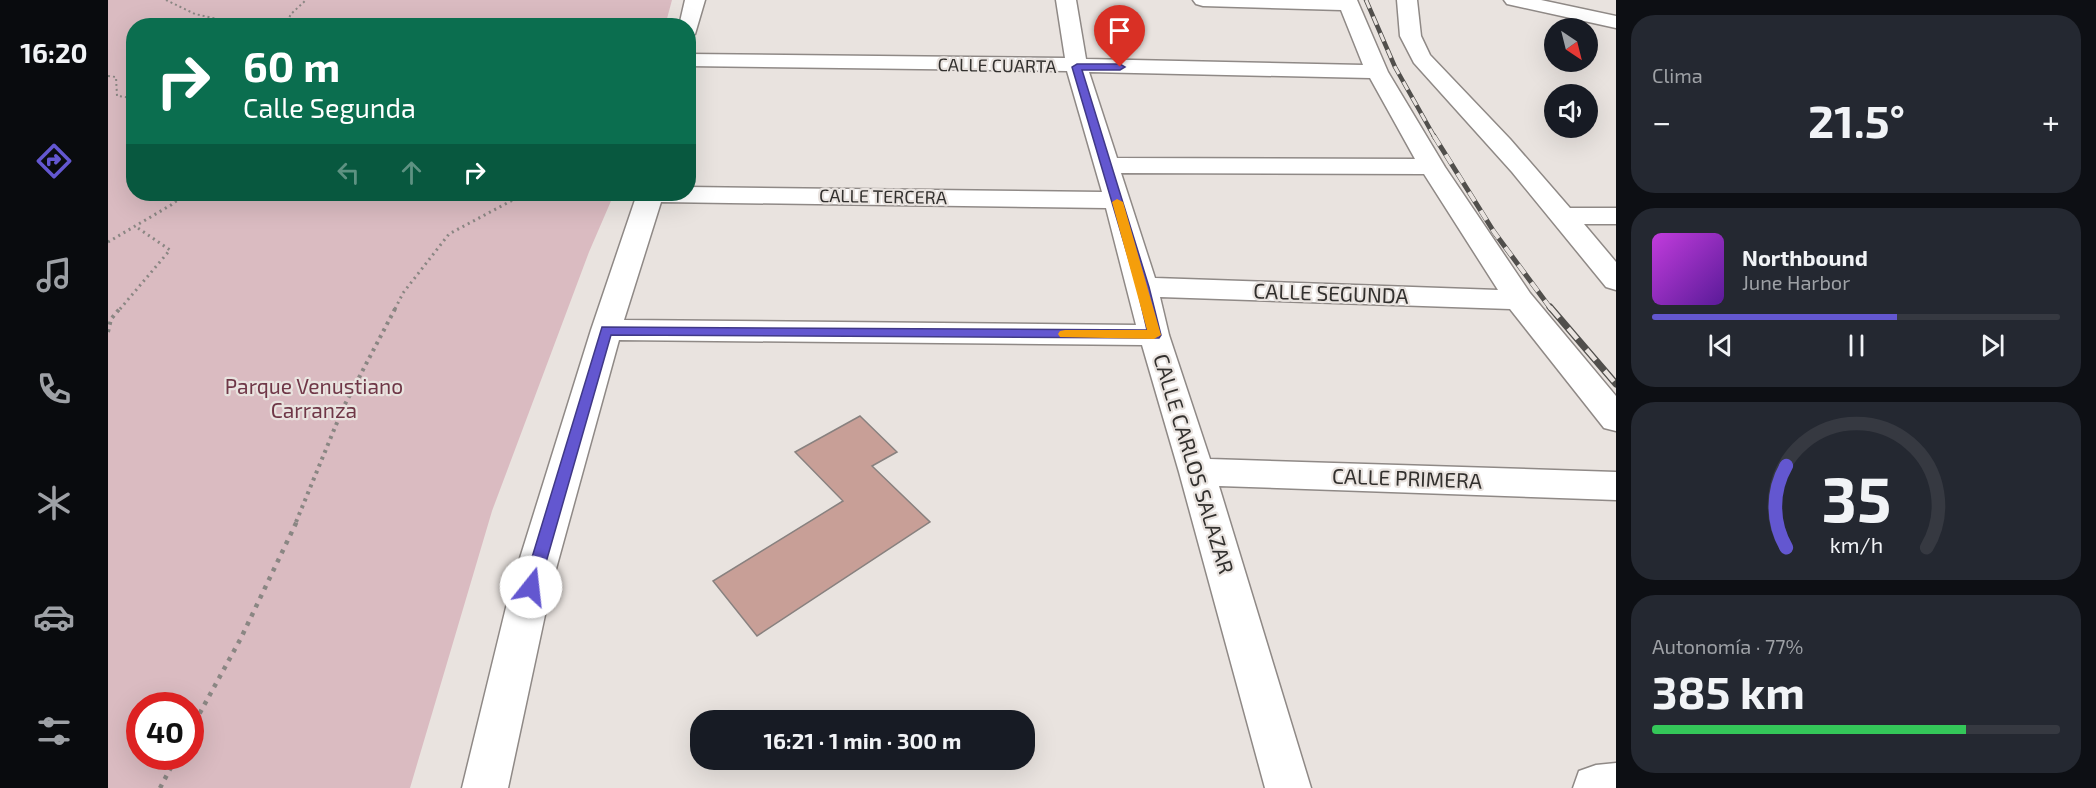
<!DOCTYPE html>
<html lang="es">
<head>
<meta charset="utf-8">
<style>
  :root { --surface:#171b24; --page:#242831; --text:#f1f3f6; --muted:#9ea1a6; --line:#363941; --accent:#6357d0 }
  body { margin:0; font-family:"Exo 2",sans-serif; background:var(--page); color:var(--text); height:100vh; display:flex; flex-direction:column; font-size:22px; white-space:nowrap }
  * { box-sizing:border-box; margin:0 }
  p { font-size:20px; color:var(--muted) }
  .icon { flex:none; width:33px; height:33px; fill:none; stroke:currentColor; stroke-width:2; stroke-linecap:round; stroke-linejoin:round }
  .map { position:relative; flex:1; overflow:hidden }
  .details { display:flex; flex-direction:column; gap:15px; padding:15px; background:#0d0f14; width:480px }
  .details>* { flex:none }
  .banner { position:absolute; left:18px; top:18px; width:570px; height:183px; border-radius:24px; box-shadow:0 6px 24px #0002; background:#0b6e4f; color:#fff; overflow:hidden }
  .needle { width:39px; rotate:145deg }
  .controls { position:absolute; left:1436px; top:18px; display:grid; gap:12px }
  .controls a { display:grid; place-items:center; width:54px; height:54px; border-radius:50%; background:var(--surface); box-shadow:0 6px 24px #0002; font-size:30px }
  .speed { position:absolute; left:18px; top:692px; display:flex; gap:12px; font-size:30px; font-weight:700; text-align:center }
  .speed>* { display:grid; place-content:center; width:78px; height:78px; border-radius:50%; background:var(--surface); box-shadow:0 6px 24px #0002; line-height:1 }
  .speed .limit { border:9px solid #d22; background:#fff; color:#111 }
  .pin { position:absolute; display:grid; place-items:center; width:51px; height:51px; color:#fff; margin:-62px -26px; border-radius:50% 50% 50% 0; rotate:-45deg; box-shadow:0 0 6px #0007 }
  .pin .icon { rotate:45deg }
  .me { position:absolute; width:66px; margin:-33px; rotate:16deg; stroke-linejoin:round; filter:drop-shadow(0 0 4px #0008) }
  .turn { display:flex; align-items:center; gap:21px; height:126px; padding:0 18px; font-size:27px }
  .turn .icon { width:78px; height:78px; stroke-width:2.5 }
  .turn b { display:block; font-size:42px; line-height:51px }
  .lanes { display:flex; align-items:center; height:57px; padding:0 18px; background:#0003; justify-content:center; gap:30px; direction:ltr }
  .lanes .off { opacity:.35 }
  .big { font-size:45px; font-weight:700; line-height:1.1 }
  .details .widget { flex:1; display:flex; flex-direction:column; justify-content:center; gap:9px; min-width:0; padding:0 21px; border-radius:24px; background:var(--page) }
  .details .dial { align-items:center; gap:0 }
  .dial svg { height:156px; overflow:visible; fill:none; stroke:var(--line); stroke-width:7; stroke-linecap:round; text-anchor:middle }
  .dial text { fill:var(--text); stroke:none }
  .song { display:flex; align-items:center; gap:18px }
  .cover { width:72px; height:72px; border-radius:9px; background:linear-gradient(135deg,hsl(290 70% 55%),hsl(270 70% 35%)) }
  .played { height:6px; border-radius:3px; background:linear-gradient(90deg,var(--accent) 60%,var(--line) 60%) }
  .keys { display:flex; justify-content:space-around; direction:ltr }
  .heat { display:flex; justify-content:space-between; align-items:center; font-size:33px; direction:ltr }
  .charge { height:9px; border-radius:4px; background:linear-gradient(90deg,#34c759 77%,var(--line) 0) }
  .trip { position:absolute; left:582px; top:710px; width:345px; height:60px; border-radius:24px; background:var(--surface); box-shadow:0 6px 24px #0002; font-weight:700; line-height:60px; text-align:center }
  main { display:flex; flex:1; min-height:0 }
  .tabs { display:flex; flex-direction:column; width:108px; justify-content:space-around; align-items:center; background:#090b0e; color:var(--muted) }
  .tabs .icon { width:42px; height:42px }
  .tabs .active { color:var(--accent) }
  .tabs b { font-size:27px; color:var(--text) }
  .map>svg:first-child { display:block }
  .green { fill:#dabbc1; fill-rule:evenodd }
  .building { fill:#c89f97; stroke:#88817f; stroke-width:1.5 }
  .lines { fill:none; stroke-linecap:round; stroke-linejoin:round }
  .minor-casing { stroke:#8f8986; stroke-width:3 }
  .path-far3 { stroke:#8a8683; stroke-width:2; stroke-dasharray:2 3; stroke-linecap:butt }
  .path-far2 { stroke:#8a8683; stroke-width:3; stroke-dasharray:2 4; stroke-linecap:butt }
  .path-far1 { stroke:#8a8683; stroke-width:4; stroke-dasharray:3 4.5; stroke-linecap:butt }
  .path { stroke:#8a8683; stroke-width:4.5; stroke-dasharray:4 6; stroke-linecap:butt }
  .minor { fill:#fff; fill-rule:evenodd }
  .rail-far2-casing { stroke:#514f4c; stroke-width:4.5 }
  .rail-far1-casing { stroke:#514f4c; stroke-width:5 }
  .rail-casing { stroke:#514f4c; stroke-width:7 }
  .rail-far2 { stroke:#e9e3df; stroke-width:3; stroke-dasharray:9; stroke-linecap:butt }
  .rail-far1 { stroke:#e9e3df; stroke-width:4; stroke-dasharray:11; stroke-linecap:butt }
  .rail { stroke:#e9e3df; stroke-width:4.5; stroke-dasharray:14; stroke-linecap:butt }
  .route { fill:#6357d0; stroke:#403987; stroke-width:1.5 }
  .slow { fill:#f59e0b }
  .labels { text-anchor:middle; stroke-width:4.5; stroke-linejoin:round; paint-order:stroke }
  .far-street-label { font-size:18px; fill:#32302e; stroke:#e9e3df }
  .street-label { font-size:21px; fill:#32302e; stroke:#e9e3df }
  .park-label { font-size:21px; fill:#6f3747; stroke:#e9e3df }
</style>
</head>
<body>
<main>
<nav class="tabs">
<b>16:20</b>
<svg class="icon active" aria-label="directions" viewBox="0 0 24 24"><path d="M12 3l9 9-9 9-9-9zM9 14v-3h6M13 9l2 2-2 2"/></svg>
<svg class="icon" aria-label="music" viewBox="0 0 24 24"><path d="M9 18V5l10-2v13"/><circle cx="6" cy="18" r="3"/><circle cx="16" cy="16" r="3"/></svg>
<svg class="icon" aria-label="phone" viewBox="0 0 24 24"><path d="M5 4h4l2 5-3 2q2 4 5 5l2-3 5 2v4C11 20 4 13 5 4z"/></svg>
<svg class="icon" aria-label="climate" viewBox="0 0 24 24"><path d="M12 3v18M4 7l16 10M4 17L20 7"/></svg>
<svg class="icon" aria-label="car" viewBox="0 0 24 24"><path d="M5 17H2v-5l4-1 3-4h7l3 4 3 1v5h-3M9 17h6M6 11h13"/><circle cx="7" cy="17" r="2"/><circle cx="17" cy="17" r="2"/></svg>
<svg class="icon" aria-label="filters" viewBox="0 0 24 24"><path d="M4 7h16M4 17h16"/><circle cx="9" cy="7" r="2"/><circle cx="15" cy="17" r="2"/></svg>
</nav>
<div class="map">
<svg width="1508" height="788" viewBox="0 0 1508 788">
  <rect width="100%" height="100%" fill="#e9e3df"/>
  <path class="green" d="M0 0H564L557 26H26V194H506L481 252 384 511 302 788H0ZM32 705H82V756H32Z"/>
  <path class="building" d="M752 416 789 452 764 466 822 522 649 636 605 581 735 501 687 452Z"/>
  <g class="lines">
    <defs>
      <path id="minor" d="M577 0H597L587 34 580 36V26H571Z
        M948 0H968L978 59 1255 65 1233 10 1095 6 1088 4 1085 0H1249L1280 72 1337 167 1422 293 1508 396V431L1496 428 1402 309 1052 297 1061 335 1102 459 1508 472V500L1111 486 1203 788H1157L1071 472 1034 345 511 340 443 587 400 788H354L403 587 483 330 529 194H580V187L994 192 959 71 580 66V54L957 58ZM981 72 1262 78 1307 159 1009 158ZM1013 173 1316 174 1390 290 1047 278ZM553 202 998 208 1028 325 516 320Z
        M1289 0H1309L1313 36 1322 55 1402 139 1462 208H1508V224H1476L1508 262V290L1498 287 1404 172 1306 63 1292 36Z
        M1396 0H1433L1508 16V28L1399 4Z
        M1508 763V788H1465L1471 771 1488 765Z"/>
    </defs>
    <use href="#minor" class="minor-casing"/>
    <path class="path-far3" d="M58 0 87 14 141 26
      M177 26 183 14 198 0
      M0 76 8 77 9 96 26 98"/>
    <path class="path-far2" d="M372 194H376
      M0 242 63 205 77 194
      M12 309 62 250 27 226
      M287 309 295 293 341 234 416 194"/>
    <path class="path-far1" d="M0 332 3 319 13 307
      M188 522 235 408 288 307"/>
    <path class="path" d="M82 731 133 638 189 521
      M52 788 69 756"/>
    <use href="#minor" class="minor"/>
    <defs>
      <path id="rail-far2" d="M1258 0 1287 67 1327 138"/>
      <path id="rail-far1" d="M1326 136 1386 232 1443 309"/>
      <path id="rail" d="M1442 307 1508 384"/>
    </defs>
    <use href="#rail-far2" class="rail-far2-casing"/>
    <use href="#rail-far1" class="rail-far1-casing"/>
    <use href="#rail" class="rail-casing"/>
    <use href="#rail-far2" class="rail-far2"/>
    <use href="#rail-far1" class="rail-far1"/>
    <use href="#rail" class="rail"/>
  </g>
  <path class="route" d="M969 64H1012L1017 67 1012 70H974L1041 287 1053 335 1051 338 503 335 431 587 429 592 423 594 417 592 415 587 494 327 1039 330 1029 287 964 67Z"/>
  <path class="slow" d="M1009 199 1015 202 1053 335 1046 339 952 337 950 334 952 331 957 330H1039L1004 202Z"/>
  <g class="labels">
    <g class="far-street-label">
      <text transform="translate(889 66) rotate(1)" y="6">CALLE CUARTA</text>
      <text transform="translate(775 197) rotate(1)" y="6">CALLE TERCERA</text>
    </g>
    <g class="street-label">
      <text transform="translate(1223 294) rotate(2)" y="7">CALLE SEGUNDA</text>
      <text transform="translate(1085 464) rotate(73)" y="7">CALLE CARLOS SALAZAR</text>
      <text transform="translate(1299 479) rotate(2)" y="7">CALLE PRIMERA</text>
    </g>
    <g class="park-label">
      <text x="206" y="394">Parque Venustiano<tspan x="206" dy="24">Carranza</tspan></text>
    </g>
  </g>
</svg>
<div class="controls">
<a><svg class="needle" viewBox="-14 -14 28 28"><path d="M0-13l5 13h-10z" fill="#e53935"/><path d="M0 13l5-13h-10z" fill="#9ea1a6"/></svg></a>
<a><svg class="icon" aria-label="sound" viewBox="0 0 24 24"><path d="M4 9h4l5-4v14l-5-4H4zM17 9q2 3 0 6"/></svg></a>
</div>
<div class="speed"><div class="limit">40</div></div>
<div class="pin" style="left:1012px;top:67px;background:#d93025"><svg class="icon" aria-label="arrive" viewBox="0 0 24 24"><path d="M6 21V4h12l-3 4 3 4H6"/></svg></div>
<svg class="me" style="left:423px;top:587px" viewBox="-20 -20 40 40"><circle r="19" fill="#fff"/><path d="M0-13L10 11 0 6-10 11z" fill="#6357d0"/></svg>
<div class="trip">16:21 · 1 min · 300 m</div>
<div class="banner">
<div class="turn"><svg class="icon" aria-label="right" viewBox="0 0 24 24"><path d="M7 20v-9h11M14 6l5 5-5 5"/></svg><div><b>60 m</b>Calle Segunda</div></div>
<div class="lanes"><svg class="icon off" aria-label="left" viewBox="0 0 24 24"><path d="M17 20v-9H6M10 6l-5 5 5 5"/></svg><svg class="icon off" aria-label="ahead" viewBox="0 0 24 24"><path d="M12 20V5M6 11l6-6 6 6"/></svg><svg class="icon" aria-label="right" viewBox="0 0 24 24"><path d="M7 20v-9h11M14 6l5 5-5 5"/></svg></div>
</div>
</div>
<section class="details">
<div class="widget"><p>Clima</p>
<div class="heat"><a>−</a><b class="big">21.5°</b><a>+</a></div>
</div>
<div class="widget">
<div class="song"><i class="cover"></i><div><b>Northbound</b><p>June Harbor</p></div></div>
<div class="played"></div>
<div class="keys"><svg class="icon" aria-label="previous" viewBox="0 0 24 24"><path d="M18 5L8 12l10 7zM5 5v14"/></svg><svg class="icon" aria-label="pause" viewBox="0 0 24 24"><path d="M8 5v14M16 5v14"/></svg><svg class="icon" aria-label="next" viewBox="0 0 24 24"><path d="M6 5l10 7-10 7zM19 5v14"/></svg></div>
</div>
<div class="widget dial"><svg viewBox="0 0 100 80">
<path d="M14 69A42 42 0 1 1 86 69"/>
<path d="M14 69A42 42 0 0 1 14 27" stroke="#6357d0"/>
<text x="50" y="56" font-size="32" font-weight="700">35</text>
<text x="50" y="72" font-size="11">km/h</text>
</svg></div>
<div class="widget"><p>Autonomía · 77%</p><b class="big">385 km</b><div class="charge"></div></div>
</section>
</main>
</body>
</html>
